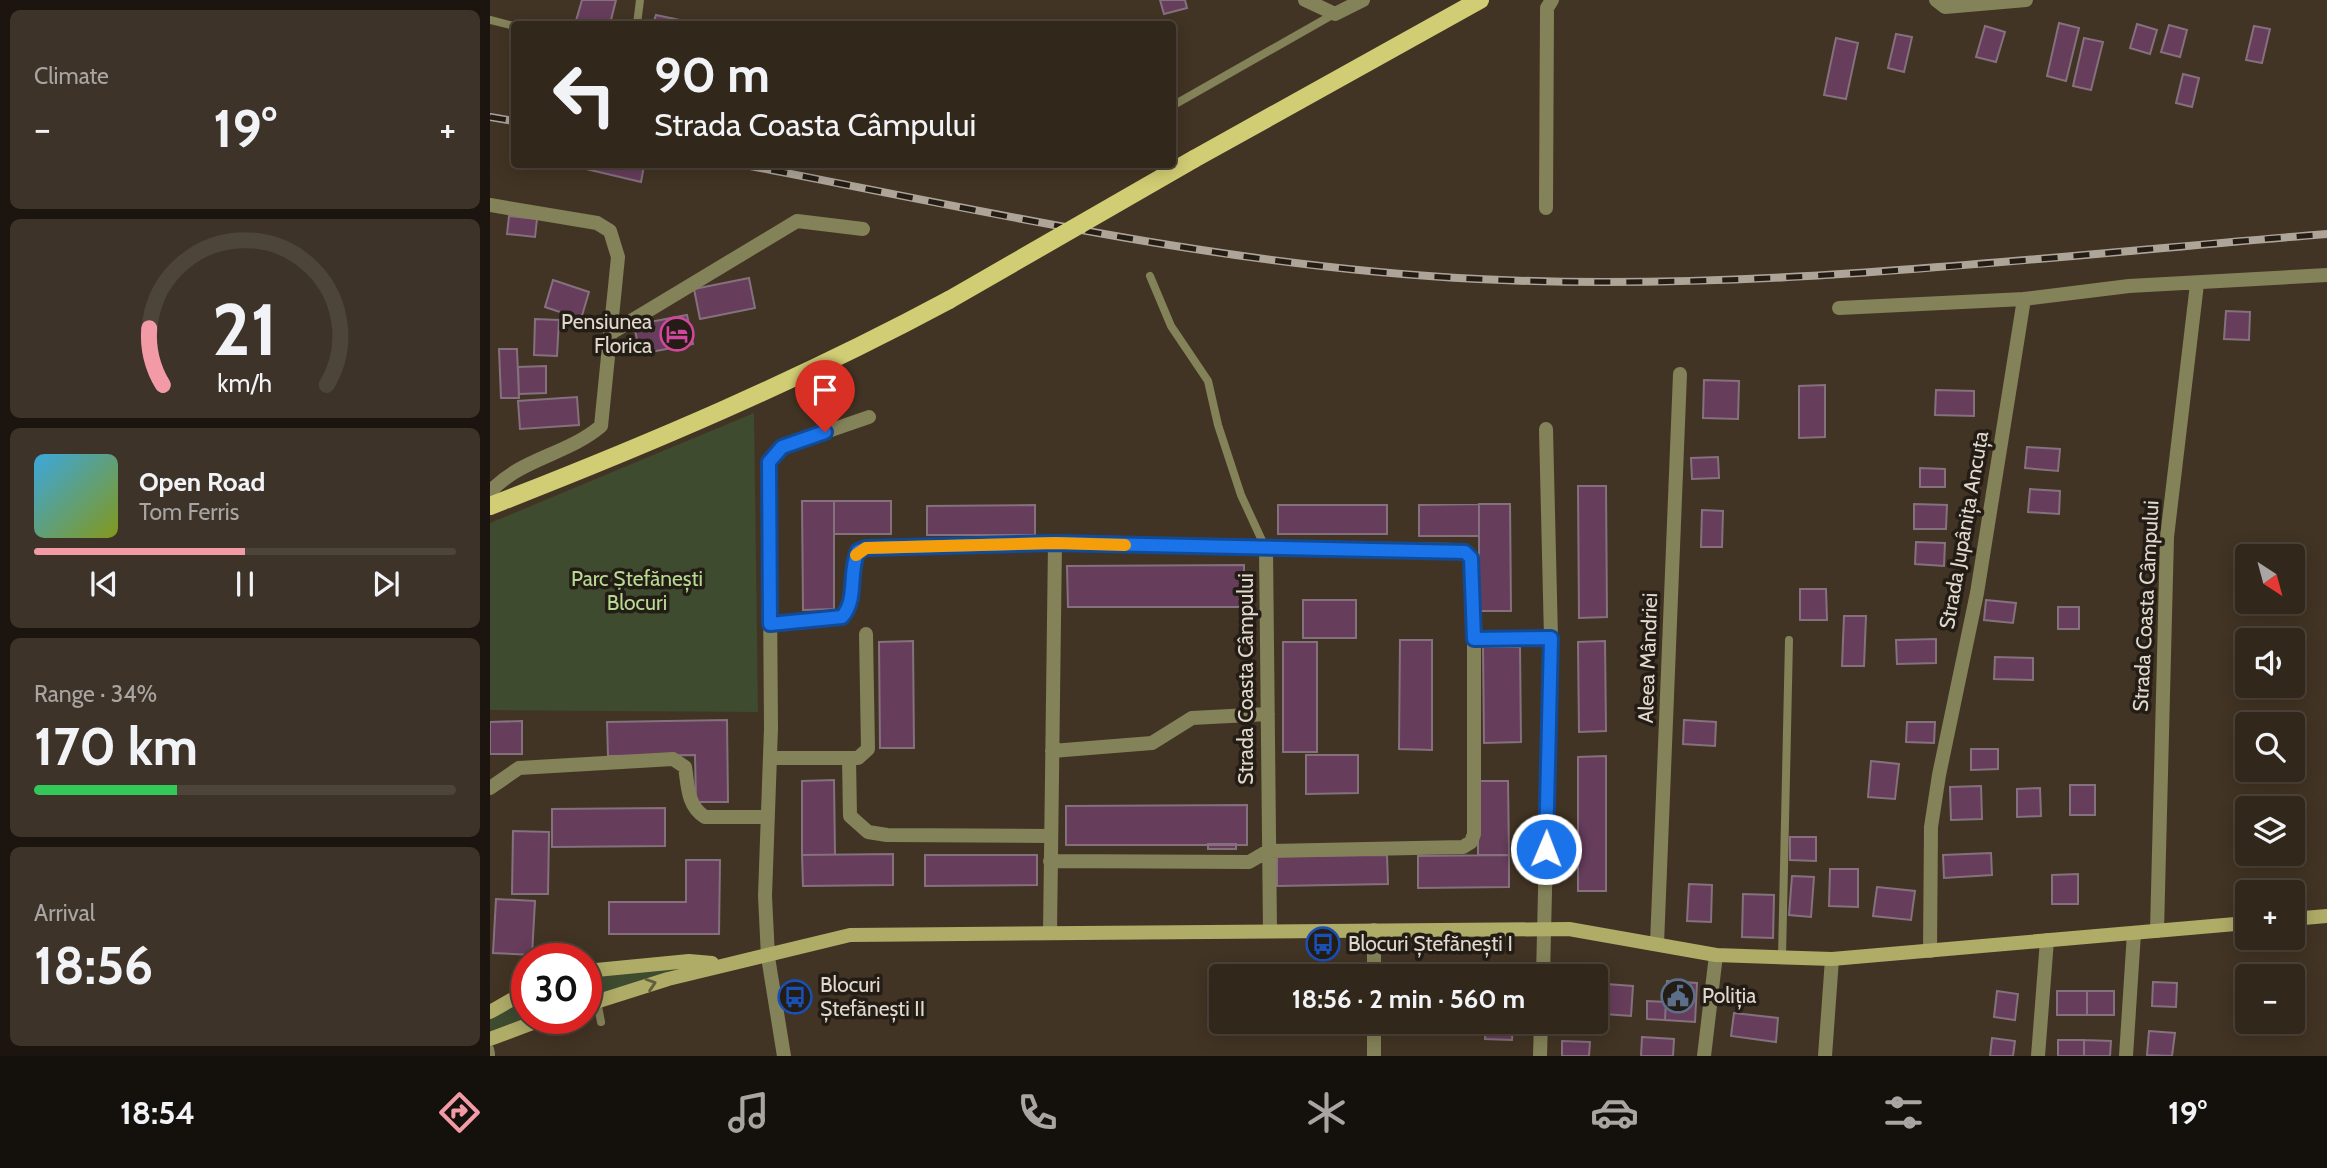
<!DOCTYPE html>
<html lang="en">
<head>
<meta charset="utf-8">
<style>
  :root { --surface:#32271b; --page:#3d3328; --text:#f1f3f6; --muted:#a8a5a3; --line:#4d443a; --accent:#f39aa7 }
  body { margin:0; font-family:Cabin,sans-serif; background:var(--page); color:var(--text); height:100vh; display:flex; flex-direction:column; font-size:26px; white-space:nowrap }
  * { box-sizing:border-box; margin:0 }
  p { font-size:23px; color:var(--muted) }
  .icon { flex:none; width:38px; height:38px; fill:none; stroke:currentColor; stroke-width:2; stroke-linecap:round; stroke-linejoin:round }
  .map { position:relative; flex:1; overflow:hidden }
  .drawer { display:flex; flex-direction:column; gap:10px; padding:10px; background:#1c150f; width:490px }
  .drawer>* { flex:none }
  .hud { position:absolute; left:21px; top:21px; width:665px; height:147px; border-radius:7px; box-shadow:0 4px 18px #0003,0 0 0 2px var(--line); background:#32271b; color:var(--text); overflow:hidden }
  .needle { width:46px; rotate:144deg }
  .controls { position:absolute; left:1745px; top:544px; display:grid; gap:14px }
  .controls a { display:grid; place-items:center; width:70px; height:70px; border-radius:7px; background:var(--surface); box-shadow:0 4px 18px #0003,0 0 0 2px var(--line); font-size:35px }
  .speed { position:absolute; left:21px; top:943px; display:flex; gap:14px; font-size:35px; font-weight:700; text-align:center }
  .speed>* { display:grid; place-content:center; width:91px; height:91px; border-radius:50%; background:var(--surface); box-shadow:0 4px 18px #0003,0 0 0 2px var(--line); line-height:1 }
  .speed .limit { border:10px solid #d22; background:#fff; color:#111 }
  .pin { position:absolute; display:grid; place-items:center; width:60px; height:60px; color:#fff; margin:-72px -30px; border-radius:50% 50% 50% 0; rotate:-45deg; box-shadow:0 0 7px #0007 }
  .pin .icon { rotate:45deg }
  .me { position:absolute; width:77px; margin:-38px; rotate:1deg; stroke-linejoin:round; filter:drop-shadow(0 0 5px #0008) }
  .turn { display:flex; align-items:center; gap:24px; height:147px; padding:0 28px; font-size:32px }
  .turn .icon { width:91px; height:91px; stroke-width:2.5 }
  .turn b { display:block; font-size:49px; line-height:60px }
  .big { font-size:52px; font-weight:700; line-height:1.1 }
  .drawer .widget { flex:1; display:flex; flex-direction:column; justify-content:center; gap:10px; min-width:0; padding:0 24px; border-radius:10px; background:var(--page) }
  .drawer .dial { align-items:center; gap:0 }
  .dial svg { height:182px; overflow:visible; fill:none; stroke:var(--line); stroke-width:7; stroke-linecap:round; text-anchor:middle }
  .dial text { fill:var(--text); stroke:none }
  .song { display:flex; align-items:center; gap:21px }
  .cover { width:84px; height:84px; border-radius:10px; background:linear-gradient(135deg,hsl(200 70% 55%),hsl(70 70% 35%)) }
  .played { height:7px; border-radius:4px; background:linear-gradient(90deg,var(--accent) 50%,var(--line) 50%) }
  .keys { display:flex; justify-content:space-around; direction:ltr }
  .heat { display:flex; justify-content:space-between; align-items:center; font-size:38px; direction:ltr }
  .charge { height:10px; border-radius:5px; background:linear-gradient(90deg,#34c759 34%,var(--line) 0) }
  .trip { position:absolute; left:719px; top:964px; width:399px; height:70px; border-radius:7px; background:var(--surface); box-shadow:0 4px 18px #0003,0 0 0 2px var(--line); font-weight:700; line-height:70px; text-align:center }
  .dock { display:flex; height:112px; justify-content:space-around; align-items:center; background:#14100b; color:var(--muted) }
  .dock .icon { width:49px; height:49px }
  .dock .selected { color:var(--accent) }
  .dock b { font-size:32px; color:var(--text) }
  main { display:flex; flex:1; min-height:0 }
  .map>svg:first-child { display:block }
  .green { fill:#3e4b2f }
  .building { fill:#663d5b; stroke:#85707e; stroke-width:2 }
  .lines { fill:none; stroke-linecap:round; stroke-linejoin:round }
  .lane { stroke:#848259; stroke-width:8 }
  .street { stroke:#848259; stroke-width:14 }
  .secondary { stroke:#afac68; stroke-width:14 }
  .primary { stroke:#d1cd74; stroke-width:18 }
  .rail-casing { stroke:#aea498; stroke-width:8 }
  .rail { stroke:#231d16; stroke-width:5; stroke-dasharray:16; stroke-linecap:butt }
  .primary-bridge { stroke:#d1cd74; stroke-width:18 }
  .oneway { stroke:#625d3b }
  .route-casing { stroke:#114b97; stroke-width:18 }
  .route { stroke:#1a73e8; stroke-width:12 }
  .slow { stroke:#f59e0b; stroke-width:12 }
  .labels { text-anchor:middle; stroke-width:7; stroke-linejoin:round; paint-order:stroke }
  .poi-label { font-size:21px; fill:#e1d8ce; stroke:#231d16; text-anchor:start }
  .street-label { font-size:21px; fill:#e1d8ce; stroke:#231d16 }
  .park-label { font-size:21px; fill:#b7da92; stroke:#231d16 }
</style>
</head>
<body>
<main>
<section class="drawer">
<div class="widget"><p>Climate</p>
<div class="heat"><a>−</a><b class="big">19°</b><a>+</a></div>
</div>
<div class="widget dial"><svg viewBox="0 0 100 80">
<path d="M14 69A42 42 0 1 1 86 69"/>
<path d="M14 69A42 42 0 0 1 8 44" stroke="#f39aa7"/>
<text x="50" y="56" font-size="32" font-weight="700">21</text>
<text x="50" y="72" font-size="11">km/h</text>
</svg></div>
<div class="widget">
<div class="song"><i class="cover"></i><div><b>Open Road</b><p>Tom Ferris</p></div></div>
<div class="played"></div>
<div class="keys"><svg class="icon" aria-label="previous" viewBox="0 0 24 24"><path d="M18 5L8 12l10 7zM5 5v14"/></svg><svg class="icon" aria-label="pause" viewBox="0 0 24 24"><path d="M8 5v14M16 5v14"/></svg><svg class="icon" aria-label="next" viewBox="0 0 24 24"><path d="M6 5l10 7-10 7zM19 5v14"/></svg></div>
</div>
<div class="widget"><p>Range · 34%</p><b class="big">170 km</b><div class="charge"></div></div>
<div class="widget"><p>Arrival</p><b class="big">18:56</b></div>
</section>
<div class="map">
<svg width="1837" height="1056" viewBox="0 0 1837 1056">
  <rect width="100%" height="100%" fill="#423424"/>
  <path class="green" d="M264 413 268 712 0 710V523Z
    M215 966 96 1002V974Z
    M37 995V1018L0 1034V1016Z"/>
  <path class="building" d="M92 0H126L120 24H85Z
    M670 0H695L697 8 674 14Z
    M166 15 209 24H163Z
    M1569 23 1589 28 1576 81 1557 76Z
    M1647 24 1667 30 1660 54 1640 48Z
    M1679 25 1697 30 1690 57 1671 52Z
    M1495 26 1515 32 1506 62 1486 57Z
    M1764 26 1780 29 1772 63 1756 60Z
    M1406 34 1422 37 1414 72 1398 68Z
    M1346 38 1368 43 1356 99 1334 95Z
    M1594 38 1613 42 1601 90 1583 86Z
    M1693 74 1709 78 1702 107 1686 103Z
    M75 164H147L154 166 151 182Z
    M19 216 47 219 45 237 17 234Z
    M259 278 265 308 210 319 204 289Z
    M63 280 99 292 91 319 55 307Z
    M1736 311 1760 312 1759 340 1734 339Z
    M197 315 203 344 150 354 144 325Z
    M45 319 69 320 67 356 44 355Z
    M9 349H27L29 398H11Z
    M56 366V393L29 394 28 367Z
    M1214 380 1249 381 1248 419 1213 418Z
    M1335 385V437L1309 438V386Z
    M1446 390 1484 391V416L1445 415Z
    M87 397 89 425 30 429 28 401Z
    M1537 447 1570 449 1568 471 1535 468Z
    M1228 457 1229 478 1202 479 1201 458Z
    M1430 468 1455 469V487H1430Z
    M1088 486H1116L1117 617 1089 618Z
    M1540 489 1570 491 1569 514 1538 512Z
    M312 501H344V609L313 610Z
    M344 501H401V534H344Z
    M989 504V536H929V505Z
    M989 504H1020L1021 611H989Z
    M1424 504 1457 505 1456 529H1424Z
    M545 505V535H437V506Z
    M788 505H897V534H788Z
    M1212 510 1233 511 1232 547H1211Z
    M1426 542 1455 543 1454 566 1425 564Z
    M754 565V607H578L577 566Z
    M1310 589H1336L1337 620H1310Z
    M813 600H866V638H813Z
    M1496 600 1526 603 1523 623 1494 620Z
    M1568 607H1589V629H1568Z
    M1354 616H1376L1374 666H1352Z
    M1446 639V663L1407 664 1406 640Z
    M910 640H942V750L909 749Z
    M423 641 424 748H390L389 642Z
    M1115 641 1116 731 1089 732 1088 642Z
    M793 642H827V752H793Z
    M993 647H1030L1031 742 994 743Z
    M1505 657 1543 658V680L1504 679Z
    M237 720 238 802H206L205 755 118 756 117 722Z
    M1194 720 1226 722 1225 746 1193 744Z
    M32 721V754H0V722Z
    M1417 722H1445L1444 743 1416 742Z
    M1481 749H1508V769L1481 770Z
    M816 755H868V793L816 794Z
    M1116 756V891H1088V757Z
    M1381 761 1409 764 1405 799 1378 797Z
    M344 780 345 855H312V781Z
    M988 781H1018L1019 855H988Z
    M1580 785H1605V815H1580Z
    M1491 786 1492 819 1461 820 1460 787Z
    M1550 788 1551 816 1527 817V789Z
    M757 805V845H576V806Z
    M175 808V846L62 847V809Z
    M23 831 59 832 58 894H22Z
    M1300 837H1326V861L1300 860Z
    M718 844H746V849H718Z
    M1501 853 1502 875 1454 878 1453 855Z
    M403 854V885L313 886 312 855Z
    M435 855H547V885L435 886Z
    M897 855 898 884 787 886V856Z
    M1019 855V887L928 888V856Z
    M196 860H230L229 934H119V902H196Z
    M1340 869H1368V907L1339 906Z
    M1588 874V904H1562V875Z
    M1302 876 1324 877 1321 917 1299 915Z
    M1199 884 1222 885 1221 922 1197 921Z
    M1387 887 1425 891 1421 920 1383 916Z
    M1253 894 1284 895 1283 938 1252 937Z
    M6 899 45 901 42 955 3 953Z
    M1001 967 1027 969V976H1000Z
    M1177 981 1207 983 1205 1022 1175 1020Z
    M1663 982 1687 983 1686 1007 1662 1006Z
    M1116 984 1143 986 1141 1016 1114 1014Z
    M1507 991 1528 994 1525 1020 1504 1017Z
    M1567 991H1597V1015H1567Z
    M1597 991H1624V1015H1597Z
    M1157 1001 1176 1002 1175 1020 1157 1019Z
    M1244 1013 1288 1018 1286 1042 1241 1036Z
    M996 1022H1023L1022 1040 995 1039Z
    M1659 1031 1685 1033 1682 1056 1657 1055Z
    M1152 1037 1184 1039 1183 1056H1151Z
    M1502 1038 1525 1041 1523 1056H1500Z
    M1568 1040H1594V1056H1568Z
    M1594 1040 1621 1041 1620 1056H1594Z
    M1072 1041 1100 1042 1099 1056H1072Z"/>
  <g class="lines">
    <path class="lane" d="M0 20 24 26
      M147 24 150 0
      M682 106 844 14
      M660 276 681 326 718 381 728 425 751 495 775 547
      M1292 957 1299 640
      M107 1001 111 1022
      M0 1049 1 1054"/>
    <path class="street" d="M815 0 845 14 873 0
      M1446 0 1455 7 1536 0
      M0 205 107 223 120 231 128 257 111 426C77 455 31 458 0 492
      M1056 208 1057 8 1062 0
      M1534 299 1639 286 1837 275
      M1349 308 1534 299 1487 593 1449 775 1441 827 1440 951
      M121 333 307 221 373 229
      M776 549 780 931
      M280 624 352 617C368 599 358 573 368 551L376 548 565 543 967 550 981 558 984 639
      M562 751 662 743 702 718 778 714
      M280 758H368L378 749 376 634
      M359 758 360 816 378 832 397 835 560 836
      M0 788 29 768 183 759 195 767C198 785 197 806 215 817H278
      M560 861 759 862 778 851 973 847 981 842 984 834V639L1061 638
      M1667 931 1677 537 1707 284
      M560 933 565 543
      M1167 944 1190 374
      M884 976V930
      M1053 976 1061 638 1056 429
      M294 1056 278 957 275 896 281 728 279 462 292 447 379 417
      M884 1056V1022
      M1050 1056 1051 1022
      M1214 1056 1226 955
      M1335 1056 1342 959
      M1548 1056 1557 940
      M1636 1056 1644 933"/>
    <path class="secondary" d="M1802 919 1837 916
      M96 971 199 961 222 963
      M96 1005 178 979 360 935 1079 929 1226 955 1342 959 1757 923
      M0 1012 37 991
      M0 1039 56 1018"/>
    <path class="primary" d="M704 159 990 0
      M0 506C157 445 310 380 459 300"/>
    <defs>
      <path id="rail" d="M0 117 24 121
        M250 164C494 211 739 267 988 279 1269 293 1556 256 1837 234"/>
    </defs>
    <use href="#rail" class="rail-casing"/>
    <use href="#rail" class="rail"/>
    <path class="primary-bridge" d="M459 300 704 159"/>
  </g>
  <defs><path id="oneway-chevron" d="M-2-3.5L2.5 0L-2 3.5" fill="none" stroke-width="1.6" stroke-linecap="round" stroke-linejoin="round" transform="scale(1.75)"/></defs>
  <use class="oneway" href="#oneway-chevron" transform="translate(161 984) rotate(-18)"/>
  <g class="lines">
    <defs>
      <path id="route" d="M335 432 292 447 279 462 280 624 352 617C368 599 358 573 368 551L376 548 565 543 975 552 981 558 984 639 1061 638 1056 849"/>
    </defs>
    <use href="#route" class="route-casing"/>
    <use href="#route" class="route"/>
    <path class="slow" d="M366 555 376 548 565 543 635 545"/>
  </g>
  <defs>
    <symbol id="hotel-ring" viewBox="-11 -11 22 22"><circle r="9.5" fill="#231d16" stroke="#d1479c" stroke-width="1.5"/><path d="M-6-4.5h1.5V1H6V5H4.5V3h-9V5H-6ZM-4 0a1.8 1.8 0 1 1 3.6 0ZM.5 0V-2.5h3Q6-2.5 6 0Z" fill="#d1479c"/></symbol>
    <symbol id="bus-ring" viewBox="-11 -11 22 22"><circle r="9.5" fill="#231d16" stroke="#1a4fb4" stroke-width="1.5"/><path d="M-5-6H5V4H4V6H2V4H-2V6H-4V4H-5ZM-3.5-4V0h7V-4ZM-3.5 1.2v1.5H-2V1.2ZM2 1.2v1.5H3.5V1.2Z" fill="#1a4fb4"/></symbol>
    <symbol id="civic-ring" viewBox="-11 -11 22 22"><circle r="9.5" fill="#231d16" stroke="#5c6f8a" stroke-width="1.5"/><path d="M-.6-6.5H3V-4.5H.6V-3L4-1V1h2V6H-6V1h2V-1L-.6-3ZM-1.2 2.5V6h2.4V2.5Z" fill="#5c6f8a"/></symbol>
  </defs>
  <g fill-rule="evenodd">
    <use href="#hotel-ring" x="168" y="315" width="38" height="38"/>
    <use href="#bus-ring" x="814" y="925" width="38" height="38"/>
    <use href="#civic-ring" x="1169" y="977" width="38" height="38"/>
    <use href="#bus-ring" x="286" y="978" width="38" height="38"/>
  </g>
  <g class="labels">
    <g class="poi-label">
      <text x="162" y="329" text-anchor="end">Pensiunea<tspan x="162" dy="24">Florica</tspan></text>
      <text x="858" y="951">Blocuri Ștefănești I</text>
      <text x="330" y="992">Blocuri<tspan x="330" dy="24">Ștefănești II</tspan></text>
      <text x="1212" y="1003">Poliția</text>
    </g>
    <g class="street-label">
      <text transform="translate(1474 530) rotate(-80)" y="7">Strada Jupânița Ancuța</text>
      <text transform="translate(1656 606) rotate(-87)" y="7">Strada Coasta Câmpului</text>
      <text transform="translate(1158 658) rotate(-88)" y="7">Aleea Mândriei</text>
      <text transform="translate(756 679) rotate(-90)" y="7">Strada Coasta Câmpului</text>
    </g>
    <g class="park-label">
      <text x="147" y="586">Parc Ștefănești<tspan x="147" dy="24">Blocuri</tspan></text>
    </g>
  </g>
</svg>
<div class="controls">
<a><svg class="needle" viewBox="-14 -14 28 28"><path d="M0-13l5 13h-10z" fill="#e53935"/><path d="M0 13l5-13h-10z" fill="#a8a5a3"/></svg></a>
<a><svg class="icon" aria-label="sound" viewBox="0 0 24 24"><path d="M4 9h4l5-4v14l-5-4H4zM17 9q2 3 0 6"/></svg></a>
<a><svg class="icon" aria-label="search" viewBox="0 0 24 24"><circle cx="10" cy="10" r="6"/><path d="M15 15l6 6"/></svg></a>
<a><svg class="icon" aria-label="layers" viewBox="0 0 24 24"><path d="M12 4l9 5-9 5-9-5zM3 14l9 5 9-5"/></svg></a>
<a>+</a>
<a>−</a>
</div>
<div class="speed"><div class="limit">30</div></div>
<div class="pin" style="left:335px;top:432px;background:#d93025"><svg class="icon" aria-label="arrive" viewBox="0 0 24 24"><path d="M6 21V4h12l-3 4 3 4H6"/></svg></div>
<svg class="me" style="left:1056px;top:849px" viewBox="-20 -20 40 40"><circle r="17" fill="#1a73e8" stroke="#fff" stroke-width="3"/><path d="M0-11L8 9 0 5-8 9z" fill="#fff"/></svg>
<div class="trip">18:56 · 2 min · 560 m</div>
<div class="hud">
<div class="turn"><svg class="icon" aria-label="left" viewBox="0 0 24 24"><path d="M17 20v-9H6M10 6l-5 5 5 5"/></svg><div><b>90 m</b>Strada Coasta Câmpului</div></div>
</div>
</div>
</main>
<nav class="dock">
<b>18:54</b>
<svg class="icon selected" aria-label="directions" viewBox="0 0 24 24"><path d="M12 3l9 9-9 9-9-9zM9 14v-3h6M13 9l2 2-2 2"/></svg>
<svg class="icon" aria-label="music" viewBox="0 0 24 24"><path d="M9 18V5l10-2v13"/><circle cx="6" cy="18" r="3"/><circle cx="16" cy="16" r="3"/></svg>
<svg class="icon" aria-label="phone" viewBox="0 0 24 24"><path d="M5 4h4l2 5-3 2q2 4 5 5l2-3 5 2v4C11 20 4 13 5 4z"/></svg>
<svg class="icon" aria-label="climate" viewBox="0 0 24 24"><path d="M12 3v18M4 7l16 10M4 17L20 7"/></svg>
<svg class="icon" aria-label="car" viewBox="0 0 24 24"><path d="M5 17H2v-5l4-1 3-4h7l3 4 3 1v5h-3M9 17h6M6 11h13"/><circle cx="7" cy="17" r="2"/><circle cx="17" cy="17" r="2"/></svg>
<svg class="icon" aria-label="filters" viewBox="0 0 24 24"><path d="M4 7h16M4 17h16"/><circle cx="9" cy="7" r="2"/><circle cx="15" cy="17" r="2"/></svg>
<b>19°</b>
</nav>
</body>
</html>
